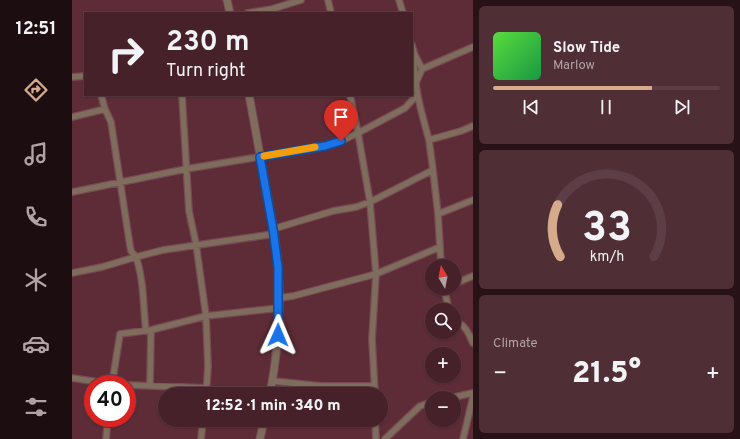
<!DOCTYPE html>
<html lang="en">
<head>
<meta charset="utf-8">
<style>
  :root { --surface:#462129; --page:#502e35; --text:#f1f3f6; --muted:#b0a3a8; --line:#5e3e46; --accent:#d6ab8b }
  body { margin:0; font-family:Overpass,sans-serif; background:var(--page); color:var(--text); height:100vh; display:flex; flex-direction:column; font-size:15px; white-space:nowrap }
  * { box-sizing:border-box; margin:0 }
  p { font-size:13px; color:var(--muted) }
  .icon { flex:none; width:22px; height:22px; fill:none; stroke:currentColor; stroke-width:2; stroke-linecap:round; stroke-linejoin:round }
  .map { position:relative; flex:1; overflow:hidden }
  .details { display:flex; flex-direction:column; gap:6px; padding:6px; background:#261217; width:267px }
  .details>* { flex:none }
  .banner { position:absolute; left:12px; top:12px; width:329px; height:84px; border-radius:0px; box-shadow:0 1px 3px #0004,0 0 0 1px var(--line); background:#462129; color:var(--text); overflow:hidden }
  .needle { width:26px; rotate:350deg }
  .controls { position:absolute; left:353px; top:259px; display:grid; gap:8px }
  .controls a { display:grid; place-items:center; width:36px; height:36px; border-radius:50%; background:var(--surface); box-shadow:0 1px 3px #0004,0 0 0 1px var(--line); font-size:20px }
  .speed { position:absolute; left:12px; top:375px; display:flex; gap:8px; font-size:20px; font-weight:700; text-align:center }
  .speed>* { display:grid; place-content:center; width:52px; height:52px; border-radius:50%; background:var(--surface); box-shadow:0 1px 3px #0004,0 0 0 1px var(--line); line-height:1 }
  .speed .limit { border:6px solid #d22; background:#fff; color:#111 }
  .pin { position:absolute; display:grid; place-items:center; width:34px; height:34px; color:#fff; margin:-41px -17px; border-radius:50% 50% 50% 0; rotate:-45deg; box-shadow:0 0 4px #0007 }
  .pin .icon { rotate:45deg }
  .me { position:absolute; width:44px; margin:-22px; rotate:1deg; stroke-linejoin:round; filter:drop-shadow(0 0 3px #0008) }
  .turn { display:flex; align-items:center; gap:14px; height:84px; padding:0 16px; font-size:18px }
  .turn .icon { width:52px; height:52px; stroke-width:2.5 }
  .turn b { display:block; font-size:28px; line-height:34px }
  .big { font-size:30px; font-weight:800; line-height:1.1 }
  .details .card { flex:1; display:flex; flex-direction:column; justify-content:center; gap:6px; min-width:0; padding:0 14px; border-radius:6px; background:var(--page) }
  .details .dial { align-items:center; gap:0 }
  .dial svg { height:104px; overflow:visible; fill:none; stroke:var(--line); stroke-width:7; stroke-linecap:round; text-anchor:middle }
  .dial text { fill:var(--text); stroke:none }
  .song { display:flex; align-items:center; gap:12px }
  .cover { width:48px; height:48px; border-radius:6px; background:linear-gradient(135deg,hsl(110 70% 55%),hsl(140 70% 35%)) }
  .played { height:4px; border-radius:2px; background:linear-gradient(90deg,var(--accent) 70%,var(--line) 70%) }
  .keys { display:flex; justify-content:space-around; direction:ltr }
  .heat { display:flex; justify-content:space-between; align-items:center; font-size:22px; direction:ltr }
  .trip { position:absolute; left:86px; top:387px; width:230px; height:40px; border-radius:20px; background:var(--surface); box-shadow:0 1px 3px #0004,0 0 0 1px var(--line); font-weight:800; line-height:40px; text-align:center }
  main { display:flex; flex:1; min-height:0 }
  .dock { display:flex; flex-direction:column; width:72px; justify-content:space-around; align-items:center; background:#1c0d10; color:var(--muted) }
  .dock .icon { width:28px; height:28px }
  .dock .selected { color:var(--accent) }
  .dock b { font-size:18px; color:var(--text) }
  .map>svg:first-child { display:block }
  .lines { fill:none; stroke-linecap:round; stroke-linejoin:round }
  .minor-casing { stroke:#794a54; stroke-width:8 }
  .tertiary-casing { stroke:#794a54; stroke-width:9 }
  .minor { stroke:#7e6d5c; stroke-width:5.5 }
  .tertiary { stroke:#7e6d5c; stroke-width:7 }
  .route-casing { stroke:#114b97; stroke-width:10 }
  .route { stroke:#1a73e8; stroke-width:7 }
  .slow { stroke:#f59e0b; stroke-width:7 }
</style>
</head>
<body>
<main>
<nav class="dock">
<b>12:51</b>
<svg class="icon selected" aria-label="directions" viewBox="0 0 24 24"><path d="M12 3l9 9-9 9-9-9zM9 14v-3h6M13 9l2 2-2 2"/></svg>
<svg class="icon" aria-label="music" viewBox="0 0 24 24"><path d="M9 18V5l10-2v13"/><circle cx="6" cy="18" r="3"/><circle cx="16" cy="16" r="3"/></svg>
<svg class="icon" aria-label="phone" viewBox="0 0 24 24"><path d="M5 4h4l2 5-3 2q2 4 5 5l2-3 5 2v4C11 20 4 13 5 4z"/></svg>
<svg class="icon" aria-label="climate" viewBox="0 0 24 24"><path d="M12 3v18M4 7l16 10M4 17L20 7"/></svg>
<svg class="icon" aria-label="car" viewBox="0 0 24 24"><path d="M5 17H2v-5l4-1 3-4h7l3 4 3 1v5h-3M9 17h6M6 11h13"/><circle cx="7" cy="17" r="2"/><circle cx="17" cy="17" r="2"/></svg>
<svg class="icon" aria-label="filters" viewBox="0 0 24 24"><path d="M4 7h16M4 17h16"/><circle cx="9" cy="7" r="2"/><circle cx="15" cy="17" r="2"/></svg>
</nav>
<div class="map">
<svg width="401" height="439" viewBox="0 0 401 439">
  <rect width="100%" height="100%" fill="#5e2c37"/>
  <g class="lines">
    <defs>
      <path id="minor" d="M256 0 259 13
        M327 0 331 13
        M176 13 200 9 229 0
        M340 45 342 53 350 69 401 47
        M342 53C341 83 349 111 357 140
        M0 77 13 76
        M344 83 350 69
        M110 95 117 211 124 244 134 316 136 367 134 394
        M33 109 39 122 58 246 59 251 64 257 91 250 202 234
        M0 117 33 109 29 95
        M0 192 114 169 253 146 269 141 286 133 278 95
        M366 214 401 200
        M201 229 261 211 284 207 298 202 361 170 357 140 389 131 401 126
        M368 247 369 266
        M0 273 30 267 64 257C72 280 71 306 74 331
        M382 284 401 276
        M372 288 377 310
        M207 298 221 296 304 274 368 247 366 214 361 170
        M382 320C384 323 387 323 390 325 396 330 398 337 401 343
        M0 378 40 384 48 334 79 330 134 316 207 308
        M201 381 249 386H302
        M55 385 135 388
        M78 386 79 330
        M303 394 300 339 304 274 298 202 286 133 333 108 345 95
        M378 398 401 393
        M303 420 304 439
        M34 439 36 418
        M129 439 131 420
        M313 439 348 406 360 402
        M391 439 401 397"/>
      <path id="tertiary" d="M155 0 158 13
        M177 95C183 126 188 157 194 188 199 214 204 240 206 266 209 309 206 353 198 394
        M188 439 192 420"/>
    </defs>
    <use href="#minor" class="minor-casing"/>
    <use href="#tertiary" class="tertiary-casing"/>
    <use href="#minor" class="minor"/>
    <use href="#tertiary" class="tertiary"/>
  </g>
  <g class="lines">
    <defs>
      <path id="route" d="M206 335V267L201 229 188 157 253 146 269 141"/>
    </defs>
    <use href="#route" class="route-casing"/>
    <use href="#route" class="route"/>
    <path class="slow" d="M192 156 243 147"/>
  </g>
</svg>
<div class="controls">
<a><svg class="needle" viewBox="-14 -14 28 28"><path d="M0-13l5 13h-10z" fill="#e53935"/><path d="M0 13l5-13h-10z" fill="#b0a3a8"/></svg></a>
<a><svg class="icon" aria-label="search" viewBox="0 0 24 24"><circle cx="10" cy="10" r="6"/><path d="M15 15l6 6"/></svg></a>
<a>+</a>
<a>−</a>
</div>
<div class="speed"><div class="limit">40</div></div>
<div class="pin" style="left:269px;top:141px;background:#d93025"><svg class="icon" aria-label="arrive" viewBox="0 0 24 24"><path d="M6 21V4h12l-3 4 3 4H6"/></svg></div>
<svg class="me" style="left:206px;top:335px" viewBox="-20 -20 40 40"><path d="M0-17L14 15 0 8-14 15z" fill="#1a73e8" stroke="#fff" stroke-width="4"/></svg>
<div class="trip">12:52 · 1 min · 340 m</div>
<div class="banner">
<div class="turn"><svg class="icon" aria-label="right" viewBox="0 0 24 24"><path d="M7 20v-9h11M14 6l5 5-5 5"/></svg><div><b>230 m</b>Turn right</div></div>
</div>
</div>
<section class="details">
<div class="card">
<div class="song"><i class="cover"></i><div><b>Slow Tide</b><p>Marlow</p></div></div>
<div class="played"></div>
<div class="keys"><svg class="icon" aria-label="previous" viewBox="0 0 24 24"><path d="M18 5L8 12l10 7zM5 5v14"/></svg><svg class="icon" aria-label="pause" viewBox="0 0 24 24"><path d="M8 5v14M16 5v14"/></svg><svg class="icon" aria-label="next" viewBox="0 0 24 24"><path d="M6 5l10 7-10 7zM19 5v14"/></svg></div>
</div>
<div class="card dial"><svg viewBox="0 0 100 80">
<path d="M14 69A42 42 0 1 1 86 69"/>
<path d="M14 69A42 42 0 0 1 12 29" stroke="#d6ab8b"/>
<text x="50" y="56" font-size="32" font-weight="700">33</text>
<text x="50" y="72" font-size="11">km/h</text>
</svg></div>
<div class="card"><p>Climate</p>
<div class="heat"><a>−</a><b class="big">21.5°</b><a>+</a></div>
</div>
</section>
</main>
</body>
</html>
